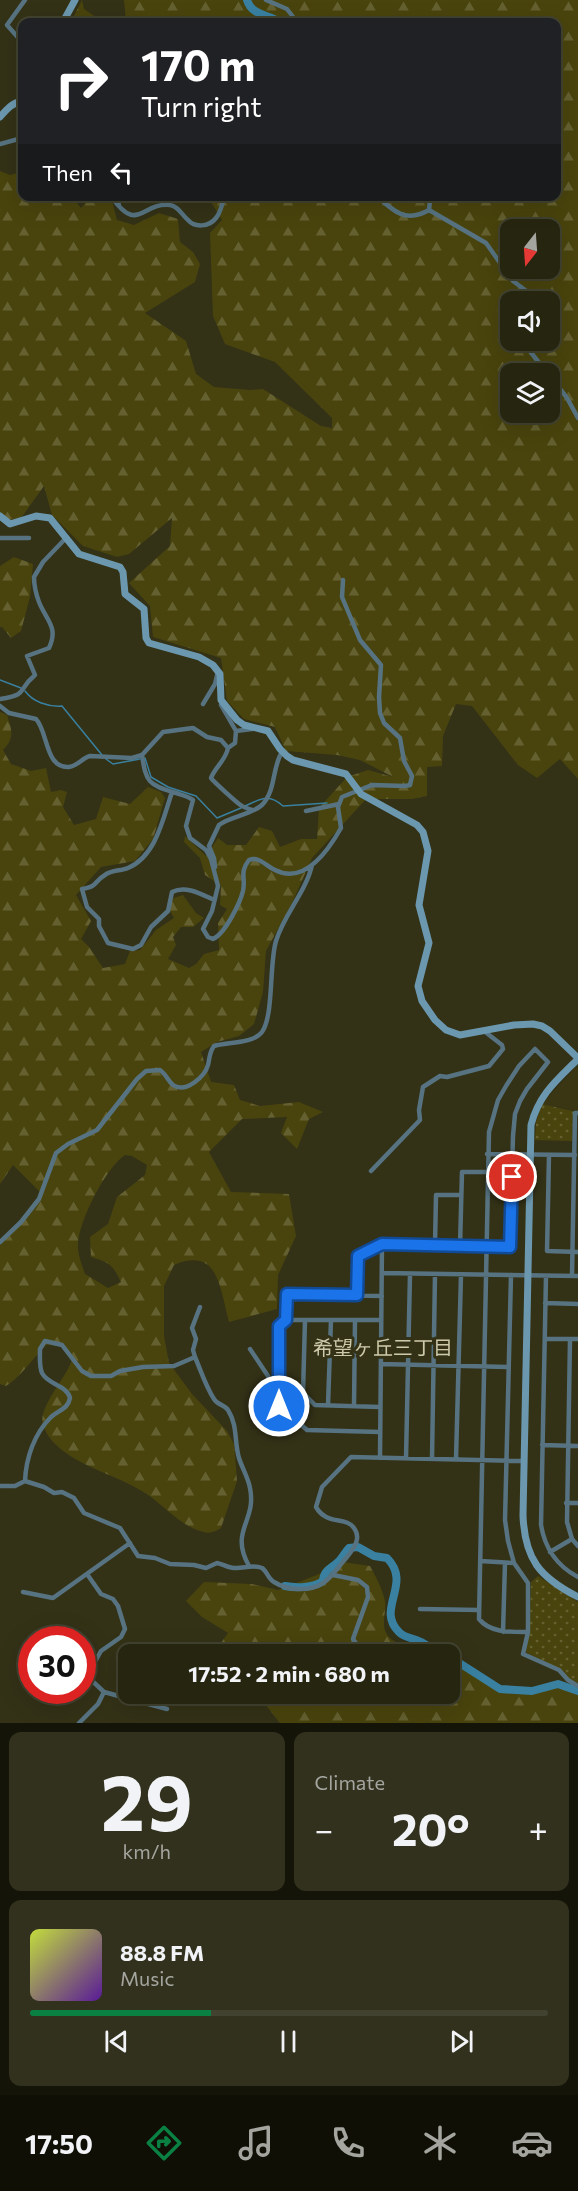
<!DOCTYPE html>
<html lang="en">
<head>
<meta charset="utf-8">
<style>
  :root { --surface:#262510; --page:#32311e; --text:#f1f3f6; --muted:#a4a59f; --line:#424230; --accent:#0b8043 }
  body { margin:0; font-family:Commissioner,"Noto Sans JP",sans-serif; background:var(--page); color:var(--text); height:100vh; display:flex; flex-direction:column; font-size:22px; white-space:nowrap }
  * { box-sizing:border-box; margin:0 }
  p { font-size:20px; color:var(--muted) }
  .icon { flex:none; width:33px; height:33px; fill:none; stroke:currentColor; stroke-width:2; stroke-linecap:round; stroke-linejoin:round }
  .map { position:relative; height:1723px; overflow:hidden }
  .panel { display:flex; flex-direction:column; gap:9px; padding:9px; background:#151409; flex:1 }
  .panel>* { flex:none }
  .top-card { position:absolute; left:18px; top:18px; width:543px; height:183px; border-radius:12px; box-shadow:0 6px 24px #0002,0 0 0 2px var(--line); background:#202124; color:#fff; overflow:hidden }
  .needle { width:39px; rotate:197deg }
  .controls { position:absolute; left:500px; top:219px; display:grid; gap:12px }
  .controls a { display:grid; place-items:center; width:60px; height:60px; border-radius:12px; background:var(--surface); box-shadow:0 6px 24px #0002,0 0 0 2px var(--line); font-size:30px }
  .speed { position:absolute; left:18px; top:1626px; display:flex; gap:12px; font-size:30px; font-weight:700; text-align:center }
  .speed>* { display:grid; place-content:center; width:78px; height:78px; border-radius:50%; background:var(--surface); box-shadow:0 6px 24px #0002,0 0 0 2px var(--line); line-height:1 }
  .speed .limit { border:9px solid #d22; background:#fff; color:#111 }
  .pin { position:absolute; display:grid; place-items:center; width:51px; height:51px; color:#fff; margin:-26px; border:3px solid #fff; border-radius:50%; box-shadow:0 2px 6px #0007 }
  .me { position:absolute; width:66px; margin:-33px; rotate:0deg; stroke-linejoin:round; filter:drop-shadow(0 0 4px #0008) }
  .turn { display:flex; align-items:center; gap:21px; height:126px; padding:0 24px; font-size:27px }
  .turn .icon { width:78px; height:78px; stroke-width:2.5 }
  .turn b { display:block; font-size:42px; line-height:51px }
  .then { display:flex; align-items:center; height:57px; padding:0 24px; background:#0003; gap:12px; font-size:22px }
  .big { font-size:45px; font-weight:700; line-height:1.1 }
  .panel .widget { flex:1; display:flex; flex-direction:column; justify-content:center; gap:9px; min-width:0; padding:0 21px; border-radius:12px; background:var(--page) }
  .panel .dial { align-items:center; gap:0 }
  .dial b { font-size:78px; line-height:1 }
  .song { display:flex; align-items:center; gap:18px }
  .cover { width:72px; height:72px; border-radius:9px; background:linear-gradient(135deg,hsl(70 70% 55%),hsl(270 70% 35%)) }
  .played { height:6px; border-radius:3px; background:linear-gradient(90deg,var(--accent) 35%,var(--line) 35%) }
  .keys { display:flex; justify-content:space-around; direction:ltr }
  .heat { display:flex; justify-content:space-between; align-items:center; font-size:33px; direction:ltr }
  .panel .tiles { flex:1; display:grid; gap:9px; grid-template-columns:1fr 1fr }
  .widget:last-child { grid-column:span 2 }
  .trip { position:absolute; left:118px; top:1644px; width:342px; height:60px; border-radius:12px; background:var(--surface); box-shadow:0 6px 24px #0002,0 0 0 2px var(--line); font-weight:700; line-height:60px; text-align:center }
  .dock { display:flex; height:96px; justify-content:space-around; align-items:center; background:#0f0f06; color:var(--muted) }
  .dock .icon { width:42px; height:42px }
  .dock .active { color:var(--accent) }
  .dock b { font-size:27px; color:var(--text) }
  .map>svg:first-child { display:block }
  .built { fill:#3a3613 }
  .grass { fill:url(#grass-dots) }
  .forest { fill:url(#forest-firs); fill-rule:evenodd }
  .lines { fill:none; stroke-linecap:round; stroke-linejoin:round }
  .stream { stroke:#3980a1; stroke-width:1.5 }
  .river { stroke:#3980a1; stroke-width:8 }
  .street { stroke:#577381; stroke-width:4.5 }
  .secondary { stroke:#6c98af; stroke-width:7 }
  .route-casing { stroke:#114b97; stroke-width:15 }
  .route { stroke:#1a73e8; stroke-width:10 }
  .labels { text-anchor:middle; stroke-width:6; stroke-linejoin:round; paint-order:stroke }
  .neighbourhood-label { font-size:20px; fill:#cdcaab; stroke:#333116 }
</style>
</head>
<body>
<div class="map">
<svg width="578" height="1723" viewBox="0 0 578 1723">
  <defs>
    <pattern id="grass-dots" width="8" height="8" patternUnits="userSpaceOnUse" patternTransform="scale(1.5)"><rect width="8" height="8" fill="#49440d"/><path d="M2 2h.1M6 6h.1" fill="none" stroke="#646030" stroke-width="1.8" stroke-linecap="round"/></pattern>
    <pattern id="forest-firs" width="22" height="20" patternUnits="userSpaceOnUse" patternTransform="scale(1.5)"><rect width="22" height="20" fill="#49440d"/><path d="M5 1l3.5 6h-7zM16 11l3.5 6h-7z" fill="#646030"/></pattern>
  </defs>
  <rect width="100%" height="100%" fill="#333116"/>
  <path class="built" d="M575 1068H578V1111L542 1104Z"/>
  <path class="grass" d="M542 1104 573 1111 572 1141 535 1140 536 1122Z
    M538 1576 578 1602V1683L569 1679 562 1670 527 1653 526 1651 530 1627 531 1582Z"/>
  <path class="forest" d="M82 0 84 9 103 22H71Z
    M124 0H578V779L560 759 537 778 518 765 472 706 456 704 443 736 442 766 427 767V796L412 799H366L312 858 292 903 266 951 263 992 254 1024 239 1036 217 1042 201 1052 211 1082 234 1085 240 1100 260 1106 299 1102 323 1112 309 1119 297 1149 281 1133 287 1117 242 1119 209 1152 231 1192 289 1194 296 1236 278 1275 277 1309 229 1322C220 1289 219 1246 174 1265L164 1286V1336L169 1363 192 1394 227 1431 234 1444 237 1481 221 1528C216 1531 211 1534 204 1532 184 1528 167 1509 151 1497 125 1478 91 1471 66 1453 56 1446 47 1437 43 1425 37 1407 69 1376 73 1356L64 1346 46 1345C32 1359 22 1376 6 1386L0 1384V1245L42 1194 13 1165 0 1184V712L7 715C12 731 15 737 3 750L11 764 31 771 46 768 51 792 61 790 67 792 63 807 74 825 96 819 103 797 130 804 148 787 161 792 165 798 153 839 135 861 101 867 76 895 91 921 81 939 89 947 103 968 125 964 130 951 140 950 156 930 174 918 169 909 171 899 183 895 196 913 204 918 193 927H181L173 937 176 945 168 959 189 968 196 964 204 954 219 950 218 923 227 909 220 905 221 886 205 875 200 858 184 842 185 836 206 856 218 838 227 845H246L259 827 272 831 280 847 301 839H317L319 808 347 777 368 770 393 777 360 760 337 755 286 751 275 727 244 719 227 701 221 658 153 637 150 606 129 583 170 546 172 518 129 554 117 557 83 546 52 515 44 486 21 518 7 520 0 514V171L10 175 22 172V196L72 197 81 208 90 197H111L117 220 134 225 159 213 178 219 180 242 193 252 200 264 195 282 145 313 186 341 196 374 214 387 250 390 263 389 321 426 332 428V418L275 362 225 344 213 316 210 233 222 220 208 197 556 196V22H122L126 21ZM510 230H549V268H510ZM510 302H549V340H510ZM510 374H549V412H510ZM125 1155 132 1156 147 1165 145 1175 117 1197 108 1224 90 1237 91 1257C109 1262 113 1265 121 1282L108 1288 85 1274C82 1265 78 1256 78 1246 77 1224 106 1167 125 1155Z
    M14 557 33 564 30 597 21 631 11 638 2 627H0V566Z
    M343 1562 370 1566C376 1577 382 1588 385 1601 387 1613 379 1626 389 1637 399 1648 423 1647 437 1654H213L228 1633 202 1617 186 1601 204 1582 252 1584 278 1590 317 1575Z
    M450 1661 496 1684 516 1689 574 1684 578 1690V1723H280L257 1694H450Z"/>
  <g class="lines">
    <path class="stream" d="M0 680 21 688
      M25 691C33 702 48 707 62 706L102 755
      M145 758 151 777 168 787 196 796 217 818 241 808
      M106 759 113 764 140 759
      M245 806C261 799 268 793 283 806L327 803"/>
    <path class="river" d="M247 0C252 16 268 14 280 22
      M285 1586C296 1588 313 1588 323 1581 324 1569 331 1569 339 1561 343 1557 345 1552 349 1548L358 1547 374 1556 387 1558C413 1584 375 1609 399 1632 404 1638 414 1638 421 1642 429 1647 436 1651 446 1654
      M450 1657 500 1689 532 1691 558 1684 578 1691"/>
    <path class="street" d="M266 0 287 9 297 22
      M22 42 7 25 25 0
      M0 144 22 138
      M111 196C138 235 141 202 170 205 178 206 182 215 188 220 195 228 209 227 216 218 221 212 222 203 225 196
      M117 196 119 206
      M377 196C394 212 406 223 429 210
      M428 196 430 200 429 210
      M429 210 486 243 513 281 529 293 532 302
      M521 340 548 374
      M549 374 567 398 578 418
      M0 538H29
      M0 699C30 694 16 691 35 675L27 656 49 648C59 627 46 620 39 602 36 594 34 586 34 577L43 562 66 538
      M203 704 215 684 218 671
      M221 705 236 731
      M0 706 9 713 36 719C48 731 45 769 69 767 78 766 82 758 90 756L132 758 142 755 163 732 193 728 207 737 221 740 228 748
      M142 755C146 782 148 785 176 793 182 795 188 796 193 800L186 826 190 838 206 850 211 859 218 886 212 911 203 929 208 937 213 939C225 934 240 903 243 891 246 877 239 873 249 860 259 856 266 866 275 870 304 885 328 851 341 828L338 807 342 797 372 785 405 786 410 785 412 776 404 761 400 738 384 723 380 713 379 697 381 665 360 640 342 597 343 580
      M172 792C163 819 156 856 128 868 121 871 111 870 105 875 93 882 99 886 82 889L87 907 99 919V926L108 943 133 949 141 945 151 927 168 911 172 892C186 885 201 894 214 900
      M252 810C249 809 245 808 242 806 238 804 213 781 211 778 215 767 226 760 228 748L235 743 236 731 252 729
      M306 811 339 804
      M215 867 214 858 209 846 219 825C231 816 251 815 262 805 276 791 272 767 282 752
      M487 1154 575 1155
      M549 1155 547 1251 578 1252
      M371 1171 420 1120 419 1110 423 1087 440 1076 447 1077 489 1066 503 1049 502 1045 484 1031
      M0 1242 21 1222 39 1199 56 1153 68 1144 97 1130 137 1079 146 1071 160 1070C166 1074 168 1081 173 1085 186 1094 205 1076 208 1065 210 1057 209 1053 214 1046 227 1042 253 1044 262 1032 274 1015 269 964 276 941 284 914 306 892 312 865
      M435 1245 436 1195H461
      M460 1246 462 1172H487
      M382 1273 578 1276
      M511 1275 505 1520 508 1541 514 1563 528 1583V1632
      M546 1276 541 1525C545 1549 557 1566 578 1577
      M572 1276 575 1113H578
      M357 1295 358 1256 382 1244 510 1247 513 1136 515 1114 520 1101 527 1089 548 1062 535 1049 519 1066 506 1086 498 1100 489 1132 479 1619C490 1633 511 1632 528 1632L523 1654 559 1670 568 1680 578 1686
      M545 1303 578 1304
      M286 1320H381
      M545 1339H578
      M570 1339 567 1522 572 1539 578 1546
      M250 1349 268 1376 274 1392 303 1393 315 1405 380 1407
      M195 1357 193 1350 196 1339 192 1328 200 1307
      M381 1364 508 1367
      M303 1393 305 1320
      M328 1405 331 1320
      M354 1406 355 1320
      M380 1432 307 1430 279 1405V1326L286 1320 287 1294 382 1296
      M542 1445 578 1446
      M380 1458 382 1244
      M406 1458 410 1274
      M432 1459 435 1274
      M456 1459 461 1275
      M25 1481C26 1458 34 1434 51 1417 59 1410 68 1409 70 1398 67 1385 48 1385 42 1373 39 1366 40 1356 40 1349L45 1341 62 1345 82 1371 91 1376H111L120 1371 143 1367 174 1366 195 1357C201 1371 206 1387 214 1399 217 1405 224 1404 228 1410 238 1426 234 1441 239 1458 242 1468 248 1477 250 1488 257 1522 229 1530 249 1566
      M0 1486H15L25 1481 44 1487 54 1493 62 1492 74 1498 84 1513 120 1528 138 1556 155 1558 170 1564 194 1565 206 1568 217 1563C223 1564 228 1568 234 1568 243 1569 252 1564 262 1568 267 1571 268 1579 274 1582 282 1587 291 1589 300 1589 326 1589 331 1575 347 1557 353 1549 362 1539 354 1528 346 1516 327 1526 316 1507L322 1487 351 1457 524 1461
      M566 1503H578
      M550 1552 572 1539
      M480 1561 514 1563
      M87 1574 101 1594 113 1599 118 1606 125 1629 121 1637 101 1651 87 1676 104 1692
      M333 1575 358 1580 367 1587 368 1597 353 1639 357 1645 378 1654
      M23 1592 53 1598 130 1543
      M420 1609 479 1610
      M503 1632 505 1563
      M79 1723 98 1704 104 1692 167 1709"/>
    <path class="secondary" d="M63 22 75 0
      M0 117C7 109 12 103 22 101
      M0 516 10 524 36 516 50 518 79 554 120 567 123 572 125 594 144 609 146 638 149 643 199 657 213 665 220 674 221 700 237 720 244 725 268 731 280 749 287 756 293 760 346 774 361 794 417 825 423 832 428 851 419 905 429 943 418 986 422 1001 435 1020 446 1030 460 1035 514 1025 533 1024 542 1026 550 1031 578 1058
      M578 1059C557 1080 539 1094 531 1125L523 1516C525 1559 539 1577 578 1597"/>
  </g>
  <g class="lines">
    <defs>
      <path id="route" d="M279 1406V1326L286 1320 287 1294 357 1295 358 1256 382 1244 510 1247 512 1177"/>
    </defs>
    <use href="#route" class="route-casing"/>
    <use href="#route" class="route"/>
  </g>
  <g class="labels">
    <g class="neighbourhood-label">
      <text x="383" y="1355">希望ヶ丘三丁目</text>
    </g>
  </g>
</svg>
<div class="controls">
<a><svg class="needle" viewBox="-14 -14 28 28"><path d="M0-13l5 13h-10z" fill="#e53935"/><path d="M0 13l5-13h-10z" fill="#a4a59f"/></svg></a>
<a><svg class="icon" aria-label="sound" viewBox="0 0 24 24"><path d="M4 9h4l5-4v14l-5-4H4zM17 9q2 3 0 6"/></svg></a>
<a><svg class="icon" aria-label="layers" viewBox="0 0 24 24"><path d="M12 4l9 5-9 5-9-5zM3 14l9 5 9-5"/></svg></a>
</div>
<div class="speed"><div class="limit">30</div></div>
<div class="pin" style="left:512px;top:1177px;background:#d93025"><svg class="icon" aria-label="arrive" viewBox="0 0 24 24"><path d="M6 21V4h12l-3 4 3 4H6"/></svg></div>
<svg class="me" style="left:279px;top:1406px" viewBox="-20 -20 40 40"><circle r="17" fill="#1a73e8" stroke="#fff" stroke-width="3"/><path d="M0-11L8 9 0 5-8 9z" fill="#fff"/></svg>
<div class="trip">17:52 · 2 min · 680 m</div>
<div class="top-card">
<div class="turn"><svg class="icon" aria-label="right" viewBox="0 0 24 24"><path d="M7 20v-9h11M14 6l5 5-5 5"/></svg><div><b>170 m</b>Turn right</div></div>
<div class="then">Then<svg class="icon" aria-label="left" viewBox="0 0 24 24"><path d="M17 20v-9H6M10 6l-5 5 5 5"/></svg></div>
</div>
</div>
<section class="panel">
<div class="tiles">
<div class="widget dial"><b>29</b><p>km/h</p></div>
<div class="widget"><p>Climate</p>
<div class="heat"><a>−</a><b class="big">20°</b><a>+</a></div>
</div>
<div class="widget">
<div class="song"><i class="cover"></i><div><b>88.8 FM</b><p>Music</p></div></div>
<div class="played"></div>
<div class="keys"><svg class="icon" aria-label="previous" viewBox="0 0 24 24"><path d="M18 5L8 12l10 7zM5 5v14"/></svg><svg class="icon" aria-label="pause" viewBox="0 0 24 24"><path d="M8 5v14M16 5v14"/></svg><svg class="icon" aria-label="next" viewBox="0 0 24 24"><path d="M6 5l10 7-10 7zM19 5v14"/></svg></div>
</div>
</div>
</section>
<nav class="dock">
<b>17:50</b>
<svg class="icon active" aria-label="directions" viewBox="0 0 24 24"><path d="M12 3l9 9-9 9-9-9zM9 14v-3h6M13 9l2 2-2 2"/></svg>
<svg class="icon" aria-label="music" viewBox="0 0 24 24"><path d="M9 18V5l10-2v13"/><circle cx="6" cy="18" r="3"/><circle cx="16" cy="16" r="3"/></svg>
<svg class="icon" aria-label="phone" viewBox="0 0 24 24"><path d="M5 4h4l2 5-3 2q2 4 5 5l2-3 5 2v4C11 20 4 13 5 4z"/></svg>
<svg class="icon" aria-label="climate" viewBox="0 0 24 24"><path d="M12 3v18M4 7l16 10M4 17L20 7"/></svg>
<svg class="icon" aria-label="car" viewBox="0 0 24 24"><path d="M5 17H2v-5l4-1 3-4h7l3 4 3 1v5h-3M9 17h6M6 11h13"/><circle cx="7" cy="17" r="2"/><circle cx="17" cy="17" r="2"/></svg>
</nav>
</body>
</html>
